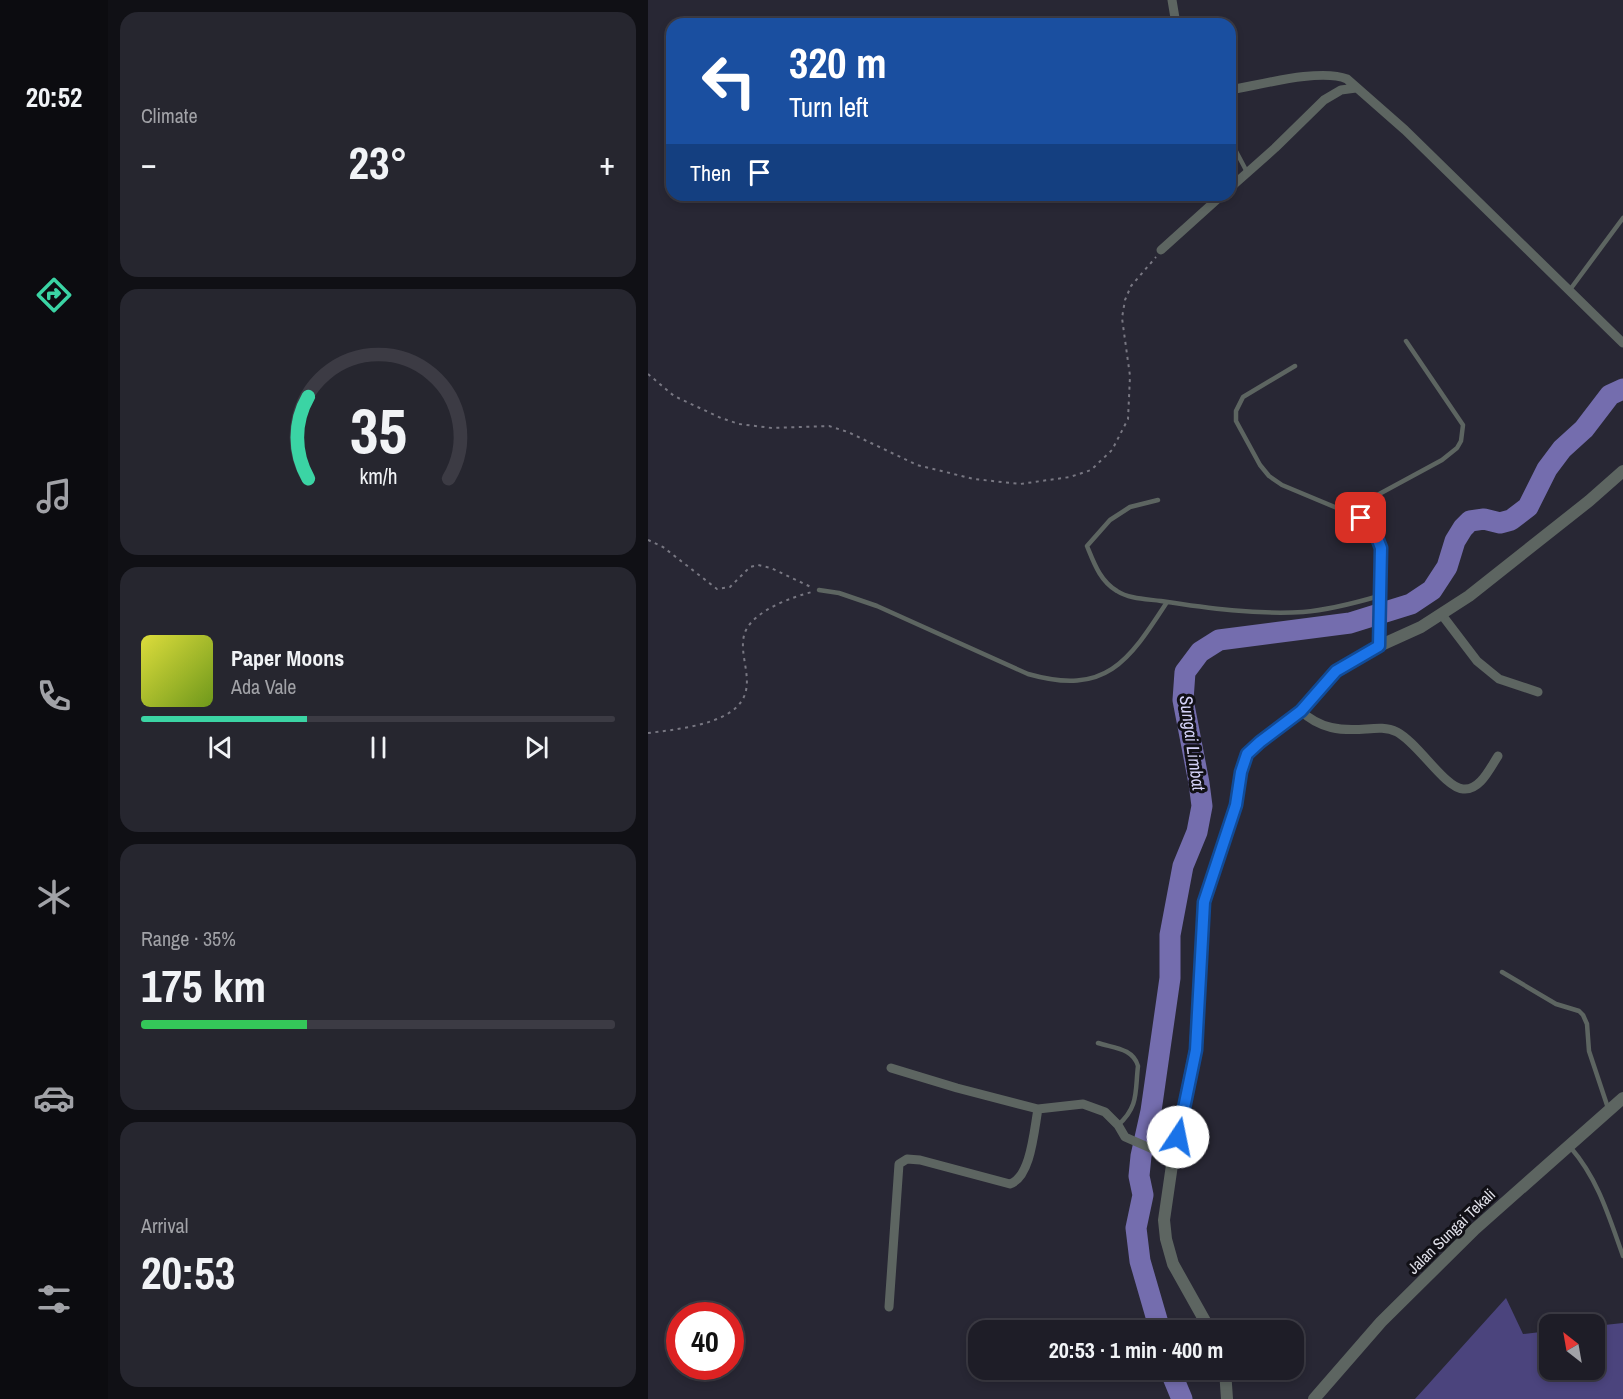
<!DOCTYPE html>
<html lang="en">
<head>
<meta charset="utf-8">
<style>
  :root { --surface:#1e1d27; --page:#26262f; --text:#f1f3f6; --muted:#a1a2a7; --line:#3c3b44; --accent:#3bd4a4 }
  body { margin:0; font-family:"Archivo Narrow",sans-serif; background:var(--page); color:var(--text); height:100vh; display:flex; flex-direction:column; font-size:22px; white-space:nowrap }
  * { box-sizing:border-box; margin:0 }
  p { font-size:20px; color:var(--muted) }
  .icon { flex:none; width:33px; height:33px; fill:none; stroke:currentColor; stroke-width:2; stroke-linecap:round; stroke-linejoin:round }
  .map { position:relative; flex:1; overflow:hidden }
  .details { display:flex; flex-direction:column; gap:12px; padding:12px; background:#101015; width:540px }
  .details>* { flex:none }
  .hud { position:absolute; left:18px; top:18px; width:570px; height:183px; border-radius:18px; box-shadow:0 3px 9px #0003,0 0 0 2px var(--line); background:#1a4fa0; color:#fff; overflow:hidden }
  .needle { width:39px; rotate:329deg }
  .tools { position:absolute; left:891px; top:1314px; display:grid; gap:12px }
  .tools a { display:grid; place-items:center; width:66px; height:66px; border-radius:12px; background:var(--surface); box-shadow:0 3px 9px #0003,0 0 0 2px var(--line); font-size:30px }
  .speed { position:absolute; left:18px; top:1302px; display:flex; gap:12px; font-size:30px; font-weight:700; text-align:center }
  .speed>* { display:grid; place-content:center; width:78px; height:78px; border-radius:50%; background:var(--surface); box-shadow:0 3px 9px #0003,0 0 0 2px var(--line); line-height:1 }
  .speed .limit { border:9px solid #d22; background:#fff; color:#111 }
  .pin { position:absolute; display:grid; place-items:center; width:51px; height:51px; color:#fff; margin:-26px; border-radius:12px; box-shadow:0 3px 9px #0006 }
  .me { position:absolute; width:66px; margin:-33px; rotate:11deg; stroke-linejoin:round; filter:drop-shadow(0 0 4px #0008) }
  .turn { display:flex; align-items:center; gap:21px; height:126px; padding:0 24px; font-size:27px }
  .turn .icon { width:78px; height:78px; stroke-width:2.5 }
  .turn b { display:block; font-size:42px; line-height:51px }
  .then { display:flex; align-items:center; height:57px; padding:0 24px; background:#0003; gap:12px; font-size:22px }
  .big { font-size:45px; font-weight:800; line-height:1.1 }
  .details .widget { flex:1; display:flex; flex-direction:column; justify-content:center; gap:9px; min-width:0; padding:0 21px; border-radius:18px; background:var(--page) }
  .details .dial { align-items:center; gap:0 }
  .dial svg { height:156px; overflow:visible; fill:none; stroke:var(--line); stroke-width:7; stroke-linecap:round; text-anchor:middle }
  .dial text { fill:var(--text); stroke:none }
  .song { display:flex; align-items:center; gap:18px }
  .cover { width:72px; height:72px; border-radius:9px; background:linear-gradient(135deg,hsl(60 70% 55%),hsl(80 70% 35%)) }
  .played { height:6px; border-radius:3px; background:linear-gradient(90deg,var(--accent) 35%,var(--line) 35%) }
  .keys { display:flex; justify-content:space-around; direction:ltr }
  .heat { display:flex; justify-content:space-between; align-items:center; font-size:33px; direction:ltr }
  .charge { height:9px; border-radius:4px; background:linear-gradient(90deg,#34c759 35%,var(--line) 0) }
  .trip { position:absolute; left:320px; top:1320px; width:336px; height:60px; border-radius:18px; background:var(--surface); box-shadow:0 3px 9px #0003,0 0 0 2px var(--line); font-weight:800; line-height:60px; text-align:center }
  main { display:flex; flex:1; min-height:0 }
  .tabs { display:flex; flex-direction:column; width:108px; justify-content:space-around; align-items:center; background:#0c0c10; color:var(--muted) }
  .tabs .icon { width:42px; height:42px }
  .tabs .current { color:var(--accent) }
  .tabs b { font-size:27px; color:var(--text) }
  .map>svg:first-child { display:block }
  .green { fill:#4b447d }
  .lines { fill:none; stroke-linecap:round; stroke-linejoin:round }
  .river { stroke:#746dae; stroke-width:21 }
  .path { stroke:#787782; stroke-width:2; stroke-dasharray:3 4.5; stroke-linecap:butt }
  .service { stroke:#5d6561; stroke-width:4.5 }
  .minor { stroke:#5d6561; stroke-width:9 }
  .tertiary { stroke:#5d6561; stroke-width:12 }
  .route-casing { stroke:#114b97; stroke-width:15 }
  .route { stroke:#1a73e8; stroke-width:10 }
  .labels { text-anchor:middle; stroke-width:6; stroke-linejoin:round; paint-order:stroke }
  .street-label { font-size:16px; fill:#dedee7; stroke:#111016 }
  .water-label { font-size:18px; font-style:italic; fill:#d5d3f9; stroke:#111016 }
</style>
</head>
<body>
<main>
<nav class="tabs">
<b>20:52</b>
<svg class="icon current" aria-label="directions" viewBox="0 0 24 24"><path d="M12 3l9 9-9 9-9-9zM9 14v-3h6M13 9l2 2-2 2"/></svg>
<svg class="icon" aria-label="music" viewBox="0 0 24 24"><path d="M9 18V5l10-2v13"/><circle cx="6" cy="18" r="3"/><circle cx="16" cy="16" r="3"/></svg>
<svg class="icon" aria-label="phone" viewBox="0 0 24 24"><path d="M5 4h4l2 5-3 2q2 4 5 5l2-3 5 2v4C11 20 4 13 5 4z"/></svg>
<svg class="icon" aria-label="climate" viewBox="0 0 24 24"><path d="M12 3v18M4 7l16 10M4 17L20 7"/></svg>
<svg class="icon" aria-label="car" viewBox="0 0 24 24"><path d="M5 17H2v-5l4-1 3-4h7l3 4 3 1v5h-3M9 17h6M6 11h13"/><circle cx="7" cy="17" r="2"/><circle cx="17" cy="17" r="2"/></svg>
<svg class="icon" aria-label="filters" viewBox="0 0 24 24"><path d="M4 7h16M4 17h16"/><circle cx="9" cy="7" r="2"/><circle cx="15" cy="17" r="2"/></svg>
</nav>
<section class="details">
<div class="widget"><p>Climate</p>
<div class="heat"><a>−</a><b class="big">23°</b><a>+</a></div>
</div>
<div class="widget dial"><svg viewBox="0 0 100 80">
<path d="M14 69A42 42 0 1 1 86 69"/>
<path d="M14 69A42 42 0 0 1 14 27" stroke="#3bd4a4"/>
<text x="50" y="56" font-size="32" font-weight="700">35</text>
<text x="50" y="72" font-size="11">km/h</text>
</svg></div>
<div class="widget">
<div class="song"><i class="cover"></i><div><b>Paper Moons</b><p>Ada Vale</p></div></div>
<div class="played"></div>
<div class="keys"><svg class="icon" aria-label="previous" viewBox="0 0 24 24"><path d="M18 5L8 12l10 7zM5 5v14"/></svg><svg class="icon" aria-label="pause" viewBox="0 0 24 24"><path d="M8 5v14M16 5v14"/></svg><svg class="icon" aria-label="next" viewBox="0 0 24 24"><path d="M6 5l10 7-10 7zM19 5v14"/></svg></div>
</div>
<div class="widget"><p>Range · 35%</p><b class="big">175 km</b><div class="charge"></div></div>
<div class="widget"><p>Arrival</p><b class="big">20:53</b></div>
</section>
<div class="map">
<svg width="975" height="1399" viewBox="0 0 975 1399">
  <rect width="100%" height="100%" fill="#282734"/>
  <path class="green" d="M858 1298 875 1334 901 1331 902 1370H946L947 1326 975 1323V1399H767Z"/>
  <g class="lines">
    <path class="river" d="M512 1330 492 1261 488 1228 495 1195 491 1176 493 1156 503 1111 522 978V935L535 866 549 832 554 806 551 783 535 700 537 672 552 652 571 640 702 623 763 604 784 590 799 567 807 541 815 528 822 521 836 519 852 523 863 520 880 507 899 469 914 449 936 429 962 395 975 389
      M522 1370 534 1399"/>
    <path class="path" d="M0 374 26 396 73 418 91 424 124 428 181 426 200 432 269 465 326 479 372 484 422 477 443 470 464 450 480 419 482 376 474 318 477 300 483 286 508 257
      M0 540 15 547 69 589 82 587 102 567 110 565 123 568 165 588
      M0 733C25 730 63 726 84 711 115 688 86 655 98 630 108 610 144 597 164 592"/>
    <path class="service" d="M582 140 599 172
      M921 291 975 218
      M647 366 595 397 588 411V421L612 465 621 476 634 485 713 518 726 530 733 548 731 644
      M510 500 482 507 462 520 439 546C446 563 452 581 469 591 481 599 499 599 513 601 558 608 610 615 655 612 680 610 707 603 731 596
      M698 512 794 460 809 448 813 441 815 425 758 341
      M171 590 191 593 229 606 380 674C458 696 480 662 519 602
      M854 972 908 1004 931 1011 935 1015 939 1024 941 1051 960 1108
      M450 1043C465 1048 485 1048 490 1066 487 1091 491 1107 470 1125
      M923 1148C950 1179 961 1217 975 1256"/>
    <path class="minor" d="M524 0 528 24
      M582 90C612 85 672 68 699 79L757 130 975 343
      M582 188 627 148 676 100 693 90 708 88
      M513 250 574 195
      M794 615 829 661 851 679 890 692
      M653 711C672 729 693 731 718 729 729 728 739 727 749 732 770 743 797 788 815 789 832 791 842 768 850 756
      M243 1068 309 1088 390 1109 435 1104 457 1112 470 1125 477 1137 525 1158
      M241 1307 251 1164 259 1159 272 1160 362 1184C383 1177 386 1130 390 1109"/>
    <path class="tertiary" d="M562 1330 525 1264 518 1239 516 1220 525 1158 547 1050 556 902 588 805 593 772 599 754 612 742 653 711 688 671 731 646 773 627 821 596 941 501 975 471
      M577 1370 579 1399
      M666 1399 733 1322 827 1229 975 1098"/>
  </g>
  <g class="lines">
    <defs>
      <path id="route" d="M530 1137 548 1050 556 902 588 805 593 772 599 754 612 742 653 711 688 671 731 646 733 548 726 530 713 518"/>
    </defs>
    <use href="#route" class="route-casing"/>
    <use href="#route" class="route"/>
  </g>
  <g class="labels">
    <g class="street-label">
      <text transform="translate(803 1231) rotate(-44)" y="6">Jalan Sungai Tekali</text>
    </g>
    <g class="water-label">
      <text transform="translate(544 743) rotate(82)" y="6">Sungai Limbat</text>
    </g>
  </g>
</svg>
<div class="tools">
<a><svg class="needle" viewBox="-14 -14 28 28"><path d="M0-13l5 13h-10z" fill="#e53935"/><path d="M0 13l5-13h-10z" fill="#a1a2a7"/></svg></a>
</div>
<div class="speed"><div class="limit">40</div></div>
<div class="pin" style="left:713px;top:518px;background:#d93025"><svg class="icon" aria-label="arrive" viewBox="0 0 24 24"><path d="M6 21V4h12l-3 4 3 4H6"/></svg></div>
<svg class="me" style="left:530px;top:1137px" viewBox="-20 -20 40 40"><circle r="19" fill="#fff"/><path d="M0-13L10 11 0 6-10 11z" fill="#1a73e8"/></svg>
<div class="trip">20:53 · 1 min · 400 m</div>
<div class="hud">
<div class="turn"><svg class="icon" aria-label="left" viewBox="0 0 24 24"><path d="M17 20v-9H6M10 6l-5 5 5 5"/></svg><div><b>320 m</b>Turn left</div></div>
<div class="then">Then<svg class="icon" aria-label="arrive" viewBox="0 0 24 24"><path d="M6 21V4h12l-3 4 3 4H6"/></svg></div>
</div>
</div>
</main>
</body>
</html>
